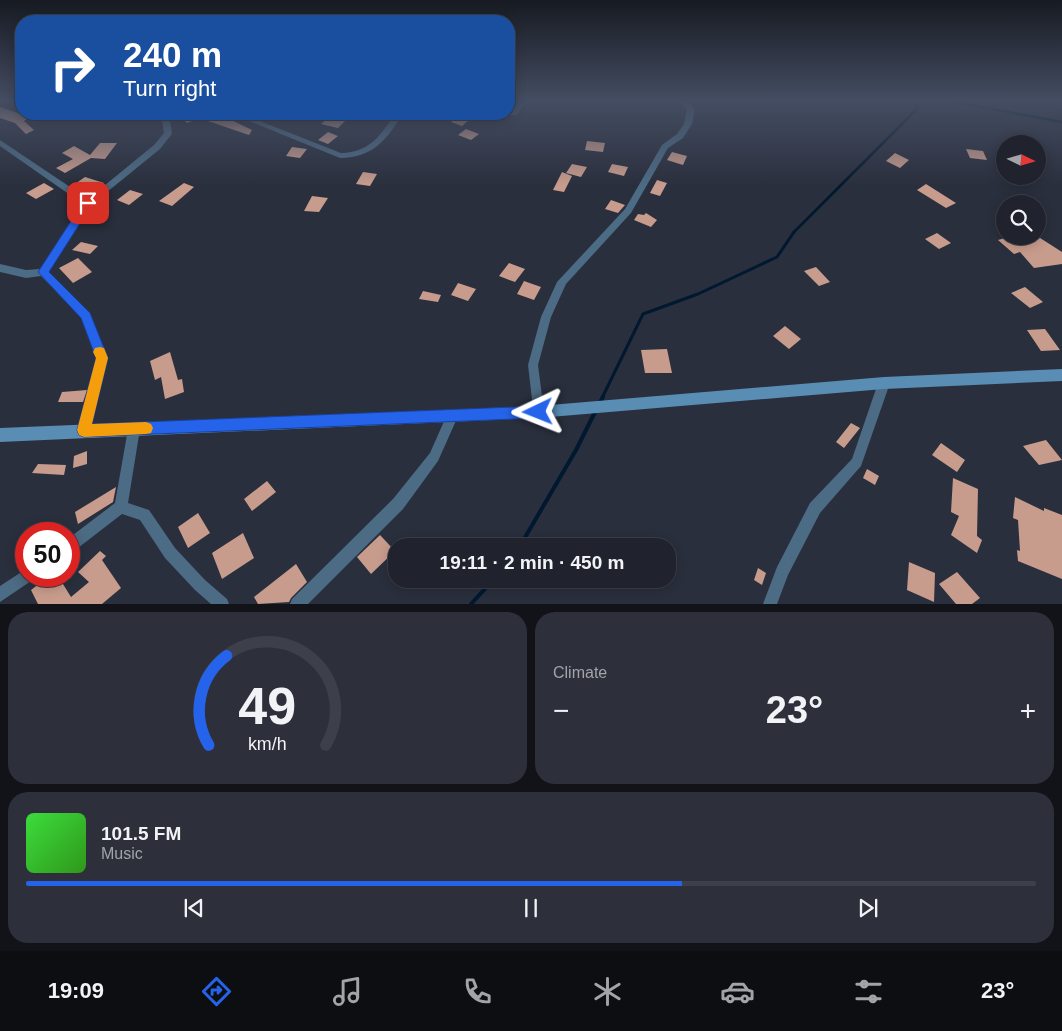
<!DOCTYPE html>
<html lang="en">
<head>
<meta charset="utf-8">
<style>
  :root { --surface:#20232e; --page:#2d2f3a; --text:#f1f3f6; --muted:#a2a4aa; --line:#3d404a; --accent:#2563eb }
  body { margin:0; font-family:Arial,sans-serif; background:var(--page); color:var(--text); height:100vh; display:flex; flex-direction:column; font-size:19px; white-space:nowrap }
  * { box-sizing:border-box; margin:0 }
  p { font-size:16px; color:var(--muted) }
  .icon { flex:none; width:28px; height:28px; fill:none; stroke:currentColor; stroke-width:2; stroke-linecap:round; stroke-linejoin:round }
  .map { position:relative; height:604px; overflow:hidden }
  .side { display:flex; flex-direction:column; gap:8px; padding:8px; background:#121319; flex:1 }
  .side>* { flex:none }
  .guide { position:absolute; left:15px; top:15px; width:500px; height:105px; border-radius:20px; box-shadow:0 2px 12px #0003,0 0 0 1px var(--line); background:#1a4fa0; color:#fff; overflow:hidden }
  .needle { width:32px; rotate:95deg }
  .controls { position:absolute; left:996px; top:135px; display:grid; gap:10px }
  .controls a { display:grid; place-items:center; width:50px; height:50px; border-radius:50%; background:var(--surface); box-shadow:0 2px 12px #0003,0 0 0 1px var(--line); font-size:25px }
  .speed { position:absolute; left:15px; top:522px; display:flex; gap:10px; font-size:25px; font-weight:700; text-align:center }
  .speed>* { display:grid; place-content:center; width:65px; height:65px; border-radius:50%; background:var(--surface); box-shadow:0 2px 12px #0003,0 0 0 1px var(--line); line-height:1 }
  .speed .limit { border:8px solid #d22; background:#fff; color:#111 }
  .pin { position:absolute; display:grid; place-items:center; width:42px; height:42px; color:#fff; margin:-21px; border-radius:10px; box-shadow:0 2px 8px #0006 }
  .me { position:absolute; width:55px; margin:-28px; rotate:268deg; stroke-linejoin:round; filter:drop-shadow(0 0 4px #0008) }
  .turn { display:flex; align-items:center; gap:18px; height:105px; padding:0 25px; font-size:22px }
  .turn .icon { width:65px; height:65px; stroke-width:2.5 }
  .turn b { display:block; font-size:35px; line-height:42px }
  .big { font-size:38px; font-weight:700; line-height:1.1 }
  .side .card { flex:1; display:flex; flex-direction:column; justify-content:center; gap:8px; min-width:0; padding:0 18px; border-radius:20px; background:var(--page) }
  .side .dial { align-items:center; gap:0 }
  .dial svg { height:130px; overflow:visible; fill:none; stroke:var(--line); stroke-width:7; stroke-linecap:round; text-anchor:middle }
  .dial text { fill:var(--text); stroke:none }
  .song { display:flex; align-items:center; gap:15px }
  .cover { width:60px; height:60px; border-radius:8px; background:linear-gradient(135deg,hsl(120 70% 55%),hsl(110 70% 35%)) }
  .played { height:5px; border-radius:2px; background:linear-gradient(90deg,var(--accent) 65%,var(--line) 65%) }
  .keys { display:flex; justify-content:space-around; direction:ltr }
  .heat { display:flex; justify-content:space-between; align-items:center; font-size:28px; direction:ltr }
  .side .tiles { flex:1; display:grid; gap:8px; grid-template-columns:1fr 1fr }
  .card:last-child { grid-column:span 2 }
  .trip { position:absolute; left:388px; top:538px; width:288px; height:50px; border-radius:20px; background:var(--surface); box-shadow:0 2px 12px #0003,0 0 0 1px var(--line); font-weight:700; line-height:50px; text-align:center }
  .dock { display:flex; height:80px; justify-content:space-around; align-items:center; background:#0d0e12; color:var(--muted) }
  .dock .icon { width:35px; height:35px }
  .dock .active { color:var(--accent) }
  .dock b { font-size:22px; color:var(--text) }
  .map>svg:first-child { display:block }
  .lines { fill:none; stroke-linecap:round; stroke-linejoin:round }
  .stream-far2 { stroke:#001830; stroke-width:2.5 }
  .stream-far1 { stroke:#001830; stroke-width:3 }
  .stream { stroke:#001830; stroke-width:4 }
  .building { fill:#c89c8d }
  .minor { fill:#4c6b84; fill-rule:evenodd }
  .secondary { fill:#598db3; fill-rule:evenodd }
  .route { fill:#2563eb; stroke:#184099 }
  .slow { fill:#f59e0b }
</style>
</head>
<body>
<div class="map">
<svg width="1062" height="604" viewBox="0 0 1062 604">
  <rect width="100%" height="100%" fill="#2a2f3d"/>
  <g class="lines">
    <path class="stream-far2" d="M949 101 1062 122
      M793 233 917 109 916 101"/>
    <path class="stream-far1" d="M602 398 643 314 698 294 777 257 794 232"/>
    <path class="stream" d="M599 404 603 397
      M520 546 576 450 595 412
      M471 604 494 579"/>
  </g>
  <path class="building" d="M0 107 30 117 24 121 34 130 26 134 15 123 0 118Z
    M178 114H209L187 123Z
    M219 114 252 130 249 135 208 121Z
    M333 114H352L338 128 321 124Z
    M460 114H476L462 126 451 122Z
    M466 129 479 134 471 140 458 135Z
    M328 132 338 136 328 144 318 140Z
    M587 141 605 143 603 152 585 150Z
    M100 143H117L105 159 91 158 65 173 56 168 73 159 62 153 74 146 90 155Z
    M292 147 307 149 300 158 286 156Z
    M966 149 983 151 987 160 970 158Z
    M672 152 687 156 683 165 667 160Z
    M895 153 909 160 900 168 886 161Z
    M572 164 587 167 581 177 566 173Z
    M612 164 628 167 624 176 608 172Z
    M363 172 377 174 370 186 356 184Z
    M562 172 572 176 564 192 553 190Z
    M85 177 104 183 91 194 72 186Z
    M657 180 667 183 660 196 650 193Z
    M44 183 54 189 36 199 26 193Z
    M184 183 194 187 172 206 159 201Z
    M926 184 956 203 946 208 917 190Z
    M130 190 143 194 129 205 117 200Z
    M312 196 328 198 319 212 304 211Z
    M611 200 625 205 618 213 605 209Z
    M646 213 657 220 651 227 634 220 638 214 644 215Z
    M937 233 951 243 939 249 925 239Z
    M1012 236H1037L1062 252V264L1034 268 1020 252 1014 254 998 240Z
    M81 242 98 246 90 254 72 250Z
    M78 258 92 272 73 283 59 268Z
    M509 263 525 269 515 282 499 276Z
    M816 267 830 282 819 286 804 271Z
    M524 281 541 287 534 300 517 294Z
    M458 283 476 289 468 301 451 295Z
    M1025 287 1043 302 1030 308 1011 293Z
    M423 291 441 295 438 302 419 299Z
    M785 326 801 339 789 349 773 336Z
    M1045 329 1060 350 1041 351 1027 330Z
    M667 349 672 373H645L641 350Z
    M170 352 178 380 182 379 184 392 165 399 161 377 155 380 150 361Z
    M87 390 83 402H58L62 392Z
    M851 423 860 428 844 448 836 442Z
    M1046 440 1062 460 1039 465 1023 446Z
    M941 443 965 460 957 472 932 455Z
    M87 451V464L73 468 74 456Z
    M38 464 66 465 64 475 32 473Z
    M867 469 879 476 875 485 863 478Z
    M953 478 978 489 977 536 982 540 977 553 951 535 959 516 951 512Z
    M267 481 276 492 252 511 244 499Z
    M116 487 113 502 78 524 75 512Z
    M1015 497 1044 511V508L1062 515V579L1018 561 1017 550 1020 551 1018 520 1013 518Z
    M198 513 210 533 188 548 178 527Z
    M243 533 254 558 222 579 212 553Z
    M380 535 395 551 371 574 357 557Z
    M100 551 106 556 102 560 121 588 102 604H38L31 590 49 576H58L71 597 89 582 78 572Z
    M909 562 935 573 934 602 907 590Z
    M296 564 307 582 291 598 289 602 258 604 254 597Z
    M758 568 766 573 762 585 754 580Z
    M957 572 980 598 972 604H956L939 584Z"/>
  <g class="lines">
    <path class="minor" d="M519 101H526L517 115H506L509 114V111H512Z
      M678 101H686L695 108 692 124 683 138 668 148 631 213 566 284 551 317 538 365 544 412 542 416 538 417 534 416 528 365 541 317 557 282 625 209 662 145 677 134 684 124 687 109Z
      M161 114H169L172 133 171 135 160 149 91 205 48 271 90 313 107 358 90 431 88 435 84 436 80 435 78 431 97 358 82 318 41 276 26 278 0 272V264L26 270 40 269 83 204 0 146V140L88 199 154 145 164 133Z
      M232 114H242L341 153C370 152 380 136 395 114H403C385 141 374 157 340 158Z
      M884 378 888 380 890 383 861 466 820 513 788 575 777 604H763L777 567 810 503 852 459 878 383 880 380Z
      M453 409 457 410 459 414 438 461 403 509 308 604H290L292 599 393 499 430 453 449 410Z
      M134 424 138 425 140 429 128 503 149 510 175 548 205 580 227 599 229 604H211L195 590 165 558 140 520 122 514 74 551 69 553V538L115 503 128 429 130 425Z
      M26 569V576H33L31 581 0 602V586Z"/>
    <path class="secondary" d="M1062 369V381L884 389 538 418 0 442V428L538 406 884 377Z"/>
  </g>
  <linearGradient id="sky" x2="0" y2="1"><stop stop-color="#171a22"/><stop offset="0.54" stop-color="#444d62"/><stop offset="1" stop-color="#444d62" stop-opacity="0"/></linearGradient>
  <rect width="1062" height="186" fill="url(#sky)"/>
  <path class="route" d="M88 200 93 203 49 272 90 313 108 358 92 424 538 406 542 408 544 412 542 416 538 418 84 437 79 435 77 430 96 358 81 318 38 272 84 201Z"/>
  <path class="slow" d="M100 347 104 348 108 358 92 424 146 422 151 424 153 428 151 433 146 434 84 437 79 435 77 430 96 358 93 352 95 348Z"/>
</svg>
<div class="controls">
<a><svg class="needle" viewBox="-14 -14 28 28"><path d="M0-13l5 13h-10z" fill="#e53935"/><path d="M0 13l5-13h-10z" fill="#a2a4aa"/></svg></a>
<a><svg class="icon" aria-label="search" viewBox="0 0 24 24"><circle cx="10" cy="10" r="6"/><path d="M15 15l6 6"/></svg></a>
</div>
<div class="speed"><div class="limit">50</div></div>
<div class="pin" style="left:88px;top:203px;background:#d93025"><svg class="icon" aria-label="arrive" viewBox="0 0 24 24"><path d="M6 21V4h12l-3 4 3 4H6"/></svg></div>
<svg class="me" style="left:538px;top:412px" viewBox="-20 -20 40 40"><path d="M0-17L14 15 0 8-14 15z" fill="#2563eb" stroke="#fff" stroke-width="4"/></svg>
<div class="trip">19:11 · 2 min · 450 m</div>
<div class="guide">
<div class="turn"><svg class="icon" aria-label="right" viewBox="0 0 24 24"><path d="M7 20v-9h11M14 6l5 5-5 5"/></svg><div><b>240 m</b>Turn right</div></div>
</div>
</div>
<section class="side">
<div class="tiles">
<div class="card dial"><svg viewBox="0 0 100 80">
<path d="M14 69A42 42 0 1 1 86 69"/>
<path d="M14 69A42 42 0 0 1 25 14" stroke="#2563eb"/>
<text x="50" y="56" font-size="32" font-weight="700">49</text>
<text x="50" y="72" font-size="11">km/h</text>
</svg></div>
<div class="card"><p>Climate</p>
<div class="heat"><a>−</a><b class="big">23°</b><a>+</a></div>
</div>
<div class="card">
<div class="song"><i class="cover"></i><div><b>101.5 FM</b><p>Music</p></div></div>
<div class="played"></div>
<div class="keys"><svg class="icon" aria-label="previous" viewBox="0 0 24 24"><path d="M18 5L8 12l10 7zM5 5v14"/></svg><svg class="icon" aria-label="pause" viewBox="0 0 24 24"><path d="M8 5v14M16 5v14"/></svg><svg class="icon" aria-label="next" viewBox="0 0 24 24"><path d="M6 5l10 7-10 7zM19 5v14"/></svg></div>
</div>
</div>
</section>
<nav class="dock">
<b>19:09</b>
<svg class="icon active" aria-label="directions" viewBox="0 0 24 24"><path d="M12 3l9 9-9 9-9-9zM9 14v-3h6M13 9l2 2-2 2"/></svg>
<svg class="icon" aria-label="music" viewBox="0 0 24 24"><path d="M9 18V5l10-2v13"/><circle cx="6" cy="18" r="3"/><circle cx="16" cy="16" r="3"/></svg>
<svg class="icon" aria-label="phone" viewBox="0 0 24 24"><path d="M5 4h4l2 5-3 2q2 4 5 5l2-3 5 2v4C11 20 4 13 5 4z"/></svg>
<svg class="icon" aria-label="climate" viewBox="0 0 24 24"><path d="M12 3v18M4 7l16 10M4 17L20 7"/></svg>
<svg class="icon" aria-label="car" viewBox="0 0 24 24"><path d="M5 17H2v-5l4-1 3-4h7l3 4 3 1v5h-3M9 17h6M6 11h13"/><circle cx="7" cy="17" r="2"/><circle cx="17" cy="17" r="2"/></svg>
<svg class="icon" aria-label="filters" viewBox="0 0 24 24"><path d="M4 7h16M4 17h16"/><circle cx="9" cy="7" r="2"/><circle cx="15" cy="17" r="2"/></svg>
<b>23°</b>
</nav>
</body>
</html>
